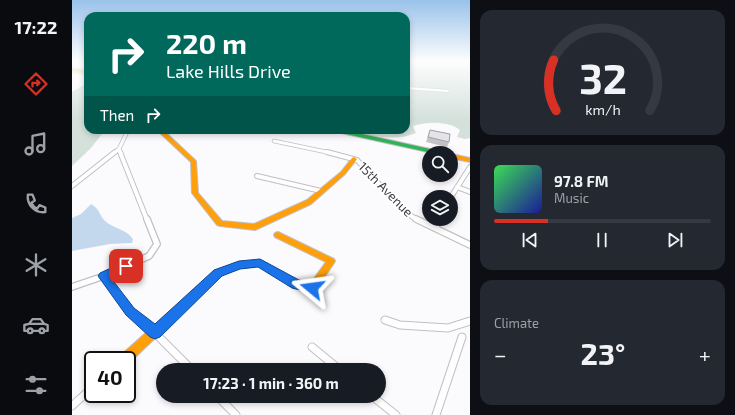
<!DOCTYPE html>
<html lang="en">
<head>
<meta charset="utf-8">
<style>
  :root { --surface:#171b24; --page:#242831; --text:#f1f3f6; --muted:#9ea1a6; --line:#363941; --accent:#d93025 }
  body { margin:0; font-family:"Exo 2",sans-serif; background:var(--page); color:var(--text); height:100vh; display:flex; flex-direction:column; font-size:15px; white-space:nowrap }
  * { box-sizing:border-box; margin:0 }
  p { font-size:13px; color:var(--muted) }
  .icon { flex:none; width:22px; height:22px; fill:none; stroke:currentColor; stroke-width:2; stroke-linecap:round; stroke-linejoin:round }
  .map { position:relative; flex:1; overflow:hidden }
  .drawer { display:flex; flex-direction:column; gap:10px; padding:10px; background:#0d0f14; width:265px }
  .drawer>* { flex:none }
  .guide { position:absolute; left:12px; top:12px; width:326px; height:122px; border-radius:12px; box-shadow:0 2px 6px #0003; background:#00695c; color:#fff; overflow:hidden }
  .tools { position:absolute; left:350px; top:146px; display:grid; gap:8px }
  .tools a { display:grid; place-items:center; width:36px; height:36px; border-radius:50%; background:var(--surface); box-shadow:0 2px 6px #0003; font-size:20px }
  .speed { position:absolute; left:12px; top:351px; display:flex; gap:8px; font-size:20px; font-weight:700; text-align:center }
  .speed>* { display:grid; place-content:center; width:52px; height:52px; border-radius:50%; background:var(--surface); box-shadow:0 2px 6px #0003; line-height:1 }
  .speed .limit { border:2px solid #111; border-radius:6px; background:#fff; color:#111 }
  .pin { position:absolute; display:grid; place-items:center; width:34px; height:34px; color:#fff; margin:-17px; border-radius:8px; box-shadow:0 2px 6px #0006 }
  .me { position:absolute; width:44px; margin:-22px; rotate:286deg; stroke-linejoin:round; filter:drop-shadow(0 0 3px #0008) }
  .turn { display:flex; align-items:center; gap:14px; height:84px; padding:0 16px; font-size:18px }
  .turn .icon { width:52px; height:52px; stroke-width:2.5 }
  .turn b { display:block; font-size:28px; line-height:34px }
  .then { display:flex; align-items:center; height:38px; padding:0 16px; background:#0003; gap:8px; font-size:15px }
  .big { font-size:30px; font-weight:700; line-height:1.1 }
  .drawer .tile { flex:1; display:flex; flex-direction:column; justify-content:center; gap:6px; min-width:0; padding:0 14px; border-radius:12px; background:var(--page) }
  .drawer .dial { align-items:center; gap:0 }
  .dial svg { height:104px; overflow:visible; fill:none; stroke:var(--line); stroke-width:7; stroke-linecap:round; text-anchor:middle }
  .dial text { fill:var(--text); stroke:none }
  .song { display:flex; align-items:center; gap:12px }
  .cover { width:48px; height:48px; border-radius:6px; background:linear-gradient(135deg,hsl(130 70% 55%),hsl(240 70% 35%)) }
  .played { height:4px; border-radius:2px; background:linear-gradient(90deg,var(--accent) 25%,var(--line) 25%) }
  .keys { display:flex; justify-content:space-around; direction:ltr }
  .heat { display:flex; justify-content:space-between; align-items:center; font-size:22px; direction:ltr }
  .trip { position:absolute; left:84px; top:363px; width:230px; height:40px; border-radius:20px; background:var(--surface); box-shadow:0 2px 6px #0003; font-weight:700; line-height:40px; text-align:center }
  main { display:flex; flex:1; min-height:0 }
  .menu { display:flex; flex-direction:column; width:72px; justify-content:space-around; align-items:center; background:#090b0e; color:var(--muted) }
  .menu .icon { width:28px; height:28px }
  .menu .on { color:var(--accent) }
  .menu b { font-size:18px; color:var(--text) }
  .map>svg:first-child { display:block }
  .green { fill:#d4e1db }
  .water { fill:#c4d8ed }
  .lines { fill:none; stroke-linecap:round; stroke-linejoin:round }
  .street-far4-casing { stroke:#c1bfc4; stroke-width:3.5 }
  .street-far3-casing { stroke:#c1bfc4; stroke-width:4.5 }
  .street-far2-casing { stroke:#c1bfc4; stroke-width:6 }
  .street-far1-casing { stroke:#c1bfc4; stroke-width:8 }
  .street-casing { stroke:#c1bfc4; stroke-width:9 }
  .fast-casing { stroke:#c1bfc4; stroke-width:2 }
  .slow-casing { stroke:#c1bfc4; stroke-width:2 }
  .street-far4 { stroke:#fefeff; stroke-width:2.5 }
  .street-far3 { stroke:#fefeff; stroke-width:3 }
  .street-far2 { stroke:#fefeff; stroke-width:4 }
  .street-far1 { stroke:#fefeff; stroke-width:5.5 }
  .street { stroke:#fefeff; stroke-width:7 }
  .fast { fill:#30b455; fill-rule:evenodd }
  .slow { fill:#ff9f0a; fill-rule:evenodd }
  .wall { fill:#c4c3c8 }
  .building { fill:#e4e3e8; stroke:#a09fa2 }
  .route { fill:#1a73e8; stroke:#114b97 }
  .labels { text-anchor:middle; stroke-width:3.5; stroke-linejoin:round; paint-order:stroke }
  .street-label { font-size:13px; fill:#3e3b44; stroke:#fff }
</style>
</head>
<body>
<main>
<nav class="menu">
<b>17:22</b>
<svg class="icon on" aria-label="directions" viewBox="0 0 24 24"><path d="M12 3l9 9-9 9-9-9zM9 14v-3h6M13 9l2 2-2 2"/></svg>
<svg class="icon" aria-label="music" viewBox="0 0 24 24"><path d="M9 18V5l10-2v13"/><circle cx="6" cy="18" r="3"/><circle cx="16" cy="16" r="3"/></svg>
<svg class="icon" aria-label="phone" viewBox="0 0 24 24"><path d="M5 4h4l2 5-3 2q2 4 5 5l2-3 5 2v4C11 20 4 13 5 4z"/></svg>
<svg class="icon" aria-label="climate" viewBox="0 0 24 24"><path d="M12 3v18M4 7l16 10M4 17L20 7"/></svg>
<svg class="icon" aria-label="car" viewBox="0 0 24 24"><path d="M5 17H2v-5l4-1 3-4h7l3 4 3 1v5h-3M9 17h6M6 11h13"/><circle cx="7" cy="17" r="2"/><circle cx="17" cy="17" r="2"/></svg>
<svg class="icon" aria-label="filters" viewBox="0 0 24 24"><path d="M4 7h16M4 17h16"/><circle cx="9" cy="7" r="2"/><circle cx="15" cy="17" r="2"/></svg>
</nav>
<div class="map">
<svg width="398" height="415" viewBox="0 0 398 415">
  <rect width="100%" height="100%" fill="#fbfafc"/>
  <path class="green" d="M342 61H398V138L393 139 385 137 388 130C378 121 354 121 341 126L344 133C321 143 295 134 272 130H334V64Z
    M0 71 16 73V130H33L19 148 0 166V92L13 84 16 79 10 75 0 73Z"/>
  <path class="water" d="M19 204C28 209 27 215 33 221 42 229 54 229 61 239L60 243 38 244 0 251V218L9 214Z"/>
  <g class="lines">
    <defs>
      <path id="street-far4" d="M334 88 376 91"/>
      <path id="street-far3" d="M202 141 259 153
        M42 153 47 149
        M49 153 47 149 56 130"/>
      <path id="street-far2" d="M48 152 75 220
        M255 152 285 160 331 210 345 220
        M185 176 249 191
        M0 186 43 152
        M385 187 398 192
        M379 197 398 167"/>
      <path id="street-far1" d="M344 219 398 245
        M363 228 368 219
        M32 276 53 305
        M0 287 32 276 77 256 85 244 75 219"/>
      <path id="street" d="M52 304 58 312 83 333 120 370
        M313 320 328 325 376 328 398 321
        M240 347 268 370
        M145 396 164 415
        M300 396 324 415
        M0 406 21 387
        M364 415 390 337"/>
      <path id="fast" d="M262 130H272L367 151 370 153H360L265 132Z"/>
      <path id="slow" d="M0 68 16 71V73L0 70Z
        M85 130H91L124 161 126 193 150 221 182 224 235 200 269 172 280 158 282 157 285 159 273 174 239 204 183 230 148 226 145 225 120 193 119 162Z
        M379 154 398 158V162L379 158Z
        M206 232 262 259 263 261 262 263 243 291 240 292 221 287 187 266 168 268 149 275 56 364 55 360H47L48 356 143 271 167 262 188 260 226 281 238 284 254 262 203 237 202 235 203 233Z"/>
    </defs>
    <use href="#street-far4" class="street-far4-casing"/>
    <use href="#street-far3" class="street-far3-casing"/>
    <use href="#street-far2" class="street-far2-casing"/>
    <use href="#street-far1" class="street-far1-casing"/>
    <use href="#street" class="street-casing"/>
    <use href="#fast" class="fast-casing"/>
    <use href="#slow" class="slow-casing"/>
    <use href="#street-far4" class="street-far4"/>
    <use href="#street-far3" class="street-far3"/>
    <use href="#street-far2" class="street-far2"/>
    <use href="#street-far1" class="street-far1"/>
    <use href="#street" class="street"/>
    <use href="#fast" class="fast"/>
    <use href="#slow" class="slow"/>
  </g>
  <path class="wall" d="M358 130 377 142 375 147 354 142Z"/>
  <path class="building" d="M358 130 378 134 377 142 356 137Z"/>
  <linearGradient id="sky" x2="0" y2="1"><stop stop-color="#99c2ea"/><stop offset="0.51" stop-color="#fdfdfe"/><stop offset="1" stop-color="#fdfdfe" stop-opacity="0"/></linearGradient>
  <rect width="398" height="120" fill="url(#sky)"/>
  <path class="route" d="M188 259 227 280 244 284 246 288 244 291 240 293 220 288 186 267 168 269 150 276 88 337 83 339 78 337 54 315 26 276 28 273 50 263 54 262 58 263 60 266 58 269 39 278 62 308 83 324 142 270 167 261Z"/>
  <g class="labels">
    <g class="street-label">
      <text transform="translate(314 189) rotate(45)" y="5">15th Avenue</text>
    </g>
  </g>
</svg>
<div class="tools">
<a><svg class="icon" aria-label="search" viewBox="0 0 24 24"><circle cx="10" cy="10" r="6"/><path d="M15 15l6 6"/></svg></a>
<a><svg class="icon" aria-label="layers" viewBox="0 0 24 24"><path d="M12 4l9 5-9 5-9-5zM3 14l9 5 9-5"/></svg></a>
</div>
<div class="speed"><div class="limit">40</div></div>
<div class="pin" style="left:54px;top:266px;background:#d93025"><svg class="icon" aria-label="arrive" viewBox="0 0 24 24"><path d="M6 21V4h12l-3 4 3 4H6"/></svg></div>
<svg class="me" style="left:240px;top:288px" viewBox="-20 -20 40 40"><path d="M0-17L14 15 0 8-14 15z" fill="#1a73e8" stroke="#fff" stroke-width="4"/></svg>
<div class="trip">17:23 · 1 min · 360 m</div>
<div class="guide">
<div class="turn"><svg class="icon" aria-label="right" viewBox="0 0 24 24"><path d="M7 20v-9h11M14 6l5 5-5 5"/></svg><div><b>220 m</b>Lake Hills Drive</div></div>
<div class="then">Then<svg class="icon" aria-label="right" viewBox="0 0 24 24"><path d="M7 20v-9h11M14 6l5 5-5 5"/></svg></div>
</div>
</div>
<section class="drawer">
<div class="tile dial"><svg viewBox="0 0 100 80">
<path d="M14 69A42 42 0 1 1 86 69"/>
<path d="M14 69A42 42 0 0 1 12 30" stroke="#d93025"/>
<text x="50" y="56" font-size="32" font-weight="700">32</text>
<text x="50" y="72" font-size="11">km/h</text>
</svg></div>
<div class="tile">
<div class="song"><i class="cover"></i><div><b>97.8 FM</b><p>Music</p></div></div>
<div class="played"></div>
<div class="keys"><svg class="icon" aria-label="previous" viewBox="0 0 24 24"><path d="M18 5L8 12l10 7zM5 5v14"/></svg><svg class="icon" aria-label="pause" viewBox="0 0 24 24"><path d="M8 5v14M16 5v14"/></svg><svg class="icon" aria-label="next" viewBox="0 0 24 24"><path d="M6 5l10 7-10 7zM19 5v14"/></svg></div>
</div>
<div class="tile"><p>Climate</p>
<div class="heat"><a>−</a><b class="big">23°</b><a>+</a></div>
</div>
</section>
</main>
</body>
</html>
